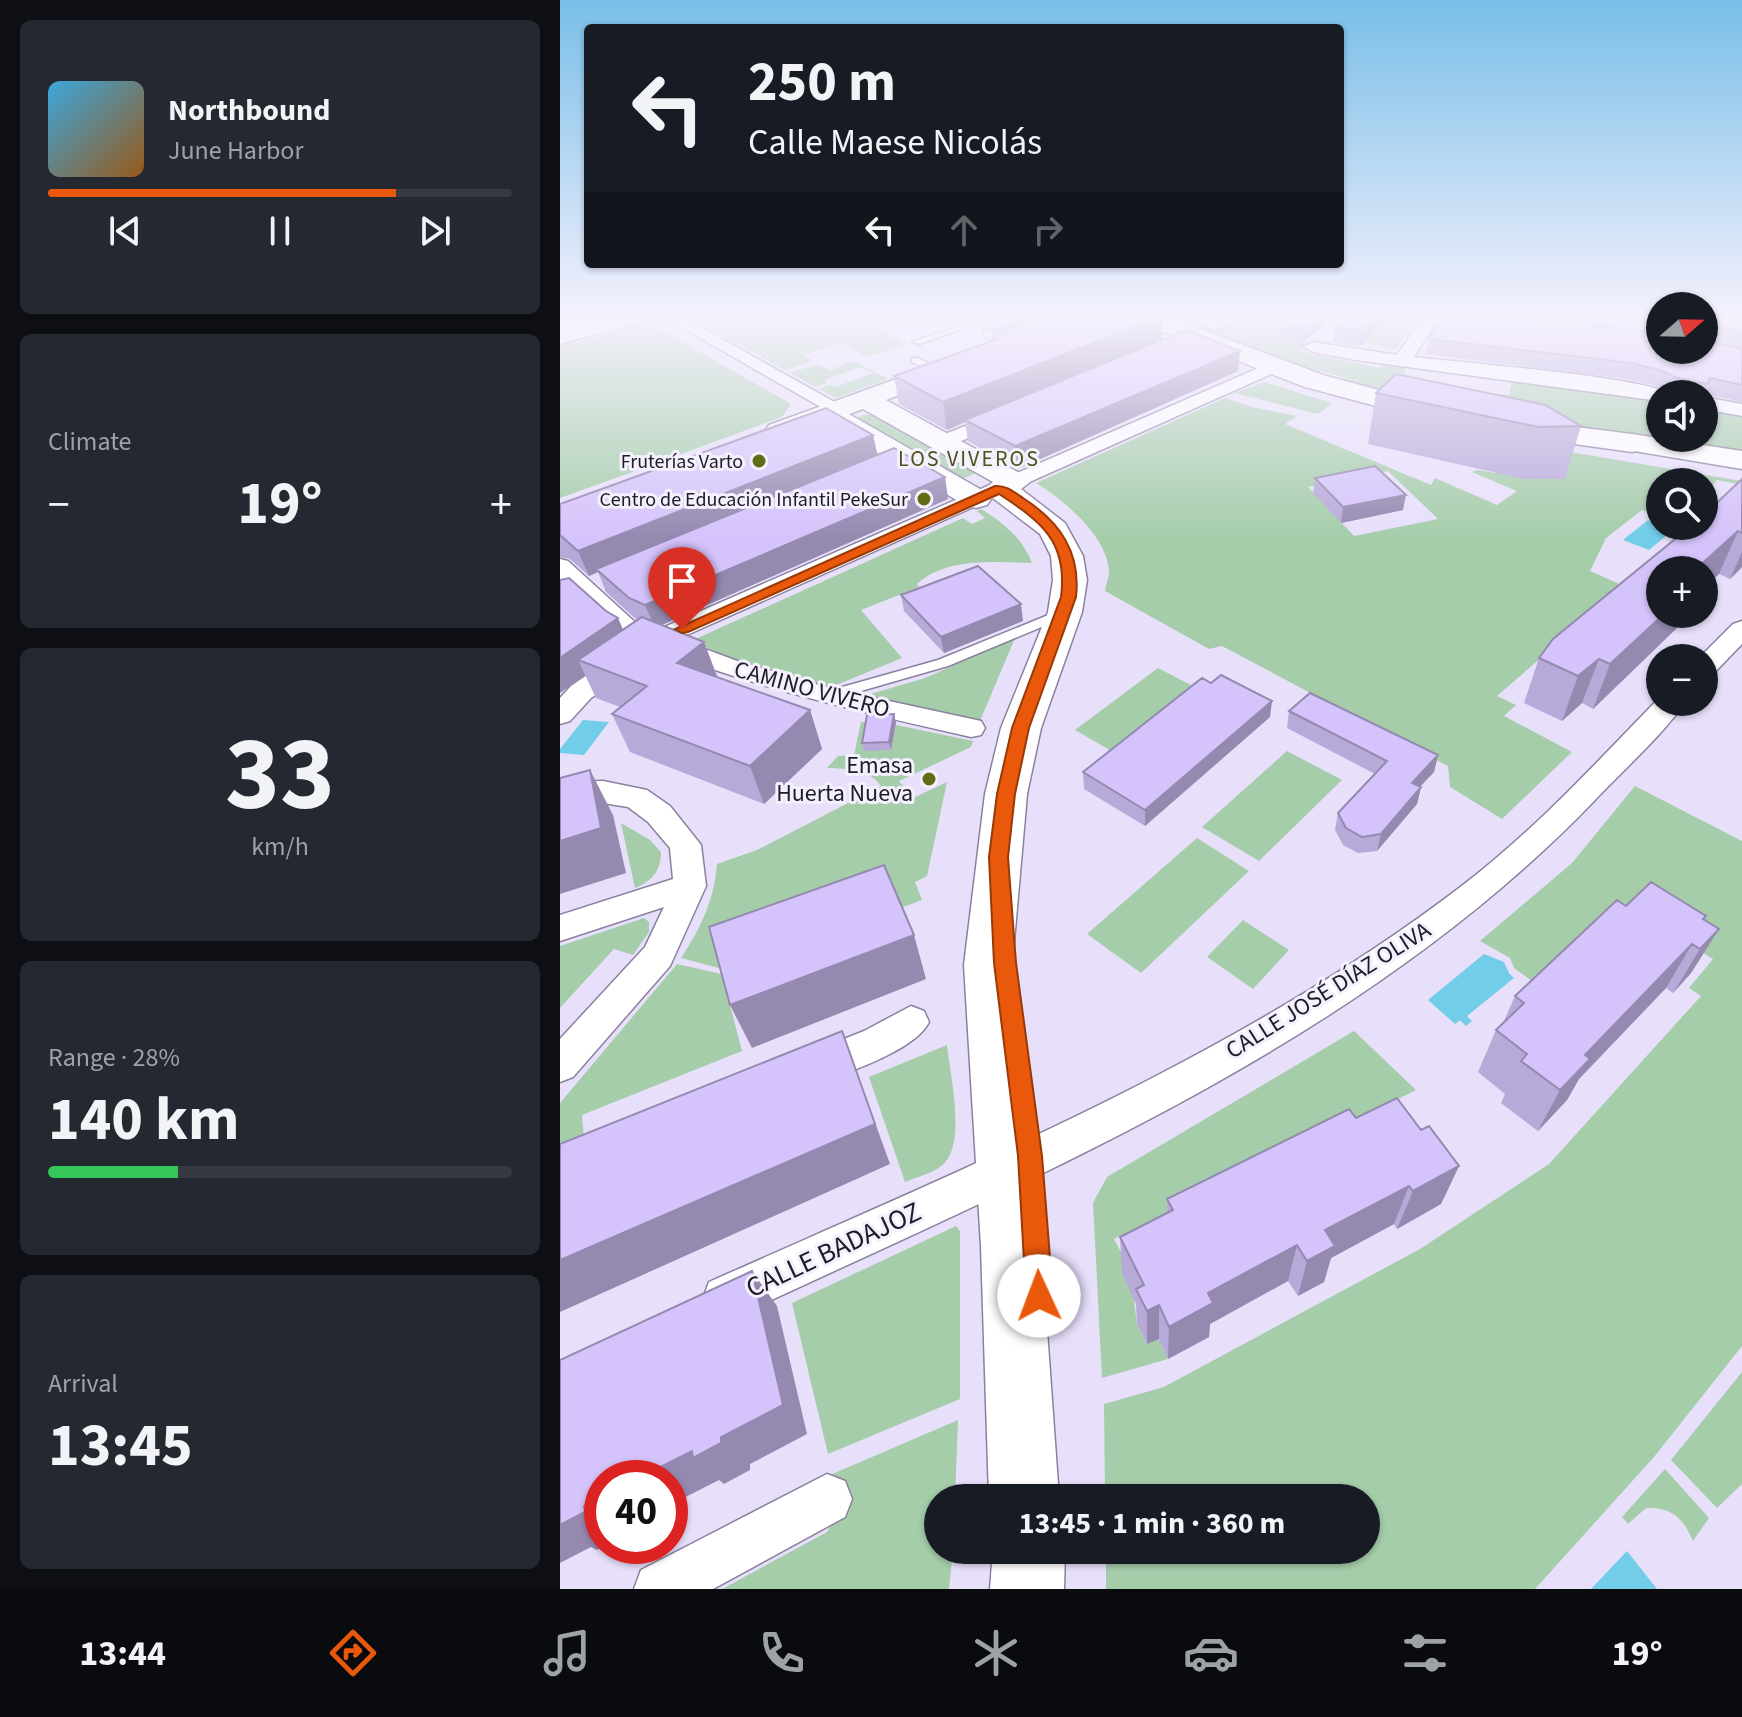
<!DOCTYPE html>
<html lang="en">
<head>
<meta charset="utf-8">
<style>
  :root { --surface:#171b24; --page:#242831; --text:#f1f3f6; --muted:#9ea1a6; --line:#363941; --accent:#ea580c }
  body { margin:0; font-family:"Source Sans 3",sans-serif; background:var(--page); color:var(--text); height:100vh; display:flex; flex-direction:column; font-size:30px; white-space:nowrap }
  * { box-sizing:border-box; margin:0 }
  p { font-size:26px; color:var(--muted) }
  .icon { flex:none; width:44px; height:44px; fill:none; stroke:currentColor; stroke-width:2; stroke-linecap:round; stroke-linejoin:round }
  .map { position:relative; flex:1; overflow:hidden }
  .panel { display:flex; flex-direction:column; gap:20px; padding:20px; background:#0d0f14; width:560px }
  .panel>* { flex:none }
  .banner { position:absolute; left:24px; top:24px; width:760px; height:244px; border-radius:8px; box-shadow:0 2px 6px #0004; background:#171b24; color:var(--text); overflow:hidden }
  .needle { width:52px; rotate:70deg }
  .fabs { position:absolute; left:1086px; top:292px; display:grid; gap:16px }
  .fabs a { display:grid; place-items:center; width:72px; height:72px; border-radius:50%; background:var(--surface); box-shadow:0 2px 6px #0004; font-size:40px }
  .speed { position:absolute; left:24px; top:1460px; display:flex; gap:16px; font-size:40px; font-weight:700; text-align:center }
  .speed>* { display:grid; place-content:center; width:104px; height:104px; border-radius:50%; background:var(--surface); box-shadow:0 2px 6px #0004; line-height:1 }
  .speed .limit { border:12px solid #d22; background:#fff; color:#111 }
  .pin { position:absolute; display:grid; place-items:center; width:68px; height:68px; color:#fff; margin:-82px -34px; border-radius:50% 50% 50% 0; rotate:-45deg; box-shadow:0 0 8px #0007 }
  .pin .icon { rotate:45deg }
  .me { position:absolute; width:88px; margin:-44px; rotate:358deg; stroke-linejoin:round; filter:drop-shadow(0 0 6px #0008) }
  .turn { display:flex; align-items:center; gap:28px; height:168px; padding:0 32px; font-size:36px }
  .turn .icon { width:104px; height:104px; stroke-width:2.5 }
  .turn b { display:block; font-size:56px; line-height:68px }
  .lanes { display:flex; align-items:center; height:76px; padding:0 32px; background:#0003; justify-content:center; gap:40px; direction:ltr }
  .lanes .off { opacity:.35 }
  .big { font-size:60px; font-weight:700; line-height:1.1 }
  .panel .card { flex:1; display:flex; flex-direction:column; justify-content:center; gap:12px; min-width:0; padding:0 28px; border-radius:12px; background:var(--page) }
  .panel .dial { align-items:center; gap:0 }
  .dial b { font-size:104px; line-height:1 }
  .song { display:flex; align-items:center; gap:24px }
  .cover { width:96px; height:96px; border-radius:12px; background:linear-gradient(135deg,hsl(200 70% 55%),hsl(30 70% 35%)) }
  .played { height:8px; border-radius:4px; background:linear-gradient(90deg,var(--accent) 75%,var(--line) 75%) }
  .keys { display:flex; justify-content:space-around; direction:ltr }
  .heat { display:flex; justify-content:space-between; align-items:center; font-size:44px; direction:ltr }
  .charge { height:12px; border-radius:6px; background:linear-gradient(90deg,#34c759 28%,var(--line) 0) }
  .trip { position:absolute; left:364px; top:1484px; width:456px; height:80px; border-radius:40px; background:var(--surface); box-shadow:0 2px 6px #0004; font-weight:700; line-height:80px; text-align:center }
  .menu { display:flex; height:128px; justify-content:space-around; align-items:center; background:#090b0e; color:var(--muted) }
  .menu .icon { width:56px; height:56px }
  .menu .active { color:var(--accent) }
  .menu b { font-size:36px; color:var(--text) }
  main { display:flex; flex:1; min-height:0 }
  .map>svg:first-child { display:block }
  .green { fill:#a5cdaa; fill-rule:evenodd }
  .water { fill:#71cde8 }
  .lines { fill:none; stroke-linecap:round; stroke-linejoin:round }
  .lane-casing { stroke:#8a819f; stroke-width:3 }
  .street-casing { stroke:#8a819f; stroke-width:3 }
  .secondary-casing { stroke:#8a819f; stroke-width:3 }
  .primary-casing { stroke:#8a819f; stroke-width:3 }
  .highway-casing { stroke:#8a819f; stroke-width:3 }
  .lane { fill:#fff; fill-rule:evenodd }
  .street { fill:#fff; fill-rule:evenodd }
  .secondary { fill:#fff; fill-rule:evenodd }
  .primary { fill:#fff; fill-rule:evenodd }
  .highway { fill:#fff; fill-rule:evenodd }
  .wall { fill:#b7a9d8 }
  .shaded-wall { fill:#9589b0 }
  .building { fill:#d5c4fb; stroke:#9589b0; stroke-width:2 }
  .route { fill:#ea580c; stroke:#983908; stroke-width:2 }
  .poi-dot { fill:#616d15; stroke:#f4f0fd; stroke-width:3 }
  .labels { text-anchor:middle; stroke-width:6; stroke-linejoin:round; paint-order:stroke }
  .far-poi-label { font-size:20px; fill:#1f1b27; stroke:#f4f0fd; text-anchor:end }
  .far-neighbourhood-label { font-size:22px; letter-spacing:2px; fill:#495219; stroke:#f4f0fd }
  .street-label { font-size:24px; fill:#1f1b27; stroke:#f4f0fd }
  .poi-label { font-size:24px; fill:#1f1b27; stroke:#f4f0fd; text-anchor:end }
  .near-street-label { font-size:28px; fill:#1f1b27; stroke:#f4f0fd }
</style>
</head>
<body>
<main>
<section class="panel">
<div class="card">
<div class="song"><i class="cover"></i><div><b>Northbound</b><p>June Harbor</p></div></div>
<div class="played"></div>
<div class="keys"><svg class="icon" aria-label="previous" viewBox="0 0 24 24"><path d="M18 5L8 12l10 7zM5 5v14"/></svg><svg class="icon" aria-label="pause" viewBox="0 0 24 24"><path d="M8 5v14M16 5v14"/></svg><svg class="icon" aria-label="next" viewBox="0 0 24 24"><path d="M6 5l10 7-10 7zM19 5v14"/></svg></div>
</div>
<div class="card"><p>Climate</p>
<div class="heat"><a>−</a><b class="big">19°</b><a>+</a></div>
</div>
<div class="card dial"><b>33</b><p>km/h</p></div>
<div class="card"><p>Range · 28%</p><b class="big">140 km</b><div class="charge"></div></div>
<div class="card"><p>Arrival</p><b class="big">13:45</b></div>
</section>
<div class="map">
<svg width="1182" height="1589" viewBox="0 0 1182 1589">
  <rect width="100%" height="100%" fill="#e8e0fb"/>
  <path class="green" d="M126 315H375L321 330 346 344 307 357 281 343 244 355 252 361 225 370Z
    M675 315H742L717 336 747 342 739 351 820 368 823 362 835 363V367L845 368 846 379 871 387 949 395 953 376 1100 399V438H1144V407L1182 414V453C1042 432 900 416 764 375L802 382C744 366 685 354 632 324L639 322 656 330 682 321Z
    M800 315H858L837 349 805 343 821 324Z
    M76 326 96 327 231 404 222 417 97 463 92 460 71 467 75 471 0 498V347Z
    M294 361 328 379 276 398 259 389 270 385 275 387 314 373 301 367 264 380 267 383 256 387 230 373 258 364 270 370Z
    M705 382 711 384 772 403 758 414 674 393Z
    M665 398 692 407 737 416 725 424 871 485 875 478 937 505 957 491 912 472 917 470 975 479V446L1182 481V485L1157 480 1144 496V482H1100V510L1093 514 1082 510 1046 538 1030 571 1064 586 937 696 956 705 944 716 1012 752 942 819 890 787 888 766 662 646 649 649 545 591C546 585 549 577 549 571 547 536 504 500 476 483ZM828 471 878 519 794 536 748 487Z
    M319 414 420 471 398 481 297 419 302 415Z
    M421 509C444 523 462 538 472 563 435 562 386 557 357 584L359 587 301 610 342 658 269 688 177 660 131 641 403 518 412 524 425 518 417 511Z
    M455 638 420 721 307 695 365 678Z
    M598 668 637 688 555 753 515 730Z
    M301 722 310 723 331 750 336 725 413 741 411 747 339 781 353 798 387 782 367 876 355 882 362 900 170 971 121 958C141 928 154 900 157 864L197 850 321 786C308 768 288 769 267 768L278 756 294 755Z
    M727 751 782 780 699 861 642 827Z
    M1075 786 1182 841V1346L1094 1457 975 1589H546V1550H806V1498H545L544 1404 604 1387 860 1249 989 1164 1141 996 1129 988 1153 959 1060 901 973 982 954 968 950 958 920 941 1012 863Z
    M61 823 90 840 101 852C101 871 92 881 75 888Z
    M637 838 689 871 581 973 527 934Z
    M84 918 89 922V932L73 955 54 949 0 1008V946Z
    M683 920 729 950 693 989 647 957Z
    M117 964 162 974 182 1051 22 1115 24 1139 0 1145V1103Z
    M794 1031 856 1090 554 1239 570 1269 577 1324 587 1344 599 1339 608 1359 542 1378 533 1203 547 1177Z
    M387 1045C390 1074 408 1149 380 1167 371 1174 356 1177 345 1182L309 1077Z
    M396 1226 400 1231V1399L268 1454 232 1303Z
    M1182 1372V1484L1157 1508 1111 1460Z
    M398 1420 395 1498H378V1550H393L389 1589H162L267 1532 276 1514 270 1475Z
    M1105 1469 1149 1518 1133 1541C1123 1518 1112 1507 1086 1508L1068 1524 1062 1517Z"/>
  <path class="water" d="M1088 520 1113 530 1089 550 1063 540Z
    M23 720 49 722 24 755 0 753V749Z
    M924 954 944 962 949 973 954 978 907 1016 912 1021 906 1026 900 1020 895 1024 868 1000Z
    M1067 1551 1097 1589H1031Z"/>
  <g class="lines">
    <defs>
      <path id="lane" d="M429 315H440L360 344 352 342Z
        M424 332H430L456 344 448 346 424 336Z
        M352 358H358L384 371 376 373 352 362Z
        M503 609 510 613 508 616 388 666 266 701 259 696 261 693 378 660Z"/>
      <path id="street" d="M71 315H96L94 318 0 344V334Z
        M100 315H119L287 409 278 415 271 413Z
        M625 315H645L655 319 675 315 681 319 654 330Z
        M887 315 876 322 854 357C894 362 1087 377 1109 394H1100V401L796 360 753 352 744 347 753 342 837 355 864 316Z
        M712 362 718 363 721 367 718 371 118 639 180 662 269 688 421 721 425 728 421 735 411 737C305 713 201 689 99 650L31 698 10 721 0 724V698L11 686 77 641 59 634 0 579V559L8 561 77 624 95 631Z
        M1144 397 1182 404V416L1144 409Z
        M443 411 450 413 453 417 450 421 389 446H375L372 442 375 438Z
        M1182 621V644L1153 674 1144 676V658H1139L1173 624Z
        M1100 697V702H1125C1104 734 1062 771 1035 800 803 1042 480 1175 181 1314L165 1320 149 1314 143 1298 149 1282C407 1167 678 1058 903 885 975 830 1037 762 1100 697Z
        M43 781 87 790 110 806 141 845 146 886 110 966 13 1077 0 1082V1039L85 947 104 907 0 941V915L113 879 110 848 88 822 68 807 43 803 0 804V782Z
        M351 1006 364 1011 369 1022C355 1051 283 1074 252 1086L239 1081 233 1069 239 1057 304 1031Z
        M267 1474 285 1481 292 1499 285 1517 153 1589H74L81 1570Z"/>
      <path id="secondary" d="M389 360 398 362 401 367 398 372 326 400 465 476 470 482 461 489 505 523 523 556 527 580 522 612 481 728 467 794 452 965 481 1246 499 1498H429L421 1246 404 965 425 794 441 728 488 612 493 580 491 556 480 534 429 495 425 489 433 482 303 409 289 414 427 493 431 499 427 505 416 508 405 505 266 423 229 437 219 439 209 437 205 431 209 425Z
        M433 1550H505L504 1589H430Z"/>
      <path id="primary" d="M20 315H59L55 320 0 334V320Z
        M559 315H597L614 319 763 375 882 407 886 413 882 419 872 421 745 387 596 329 563 320Z
        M959 420 1072 434 1082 437 1087 443 1082 449 1072 452 949 435 945 429 949 423Z"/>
      <path id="highway" d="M1072 434 1182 451V469L1062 449 1057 443 1062 437Z"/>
    </defs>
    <use href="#lane" class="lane-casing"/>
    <use href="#street" class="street-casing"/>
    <use href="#secondary" class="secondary-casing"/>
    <use href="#primary" class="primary-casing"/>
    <use href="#highway" class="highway-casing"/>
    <use href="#lane" class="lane"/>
    <use href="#street" class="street"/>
    <use href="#secondary" class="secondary"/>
    <use href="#primary" class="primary"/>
    <use href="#highway" class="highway"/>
  </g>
  <path class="wall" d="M393 315H421L405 320Z
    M482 315H597L602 316V340L678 371 458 469 408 441 405 422 387 430 339 404 334 376 433 341 432 337 440 334 419 326 418 316 476 320 486 317Z
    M621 315H633V323L622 319Z
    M727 315H776L744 342 716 336 717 321Z
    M788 315H831L800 346 773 342 774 327Z
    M941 315H1100V333Z
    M1144 315H1182V402L1145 394H1112L1094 385 1066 379 866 354 869 339 1100 350Z
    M816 393 1021 426 1005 479H964L808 444Z
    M313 435 317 455 385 477 388 499 101 625 144 642 158 678 250 710 262 749 204 804 70 752 52 714 60 707 36 698 25 675 0 693V579L63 630 77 620 46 592 38 572 29 576 10 559 0 557V504Z
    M755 478 843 510 781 523 753 493Z
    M1182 479V567L1170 579 1159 574 1144 588V570L1100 614H1124L1118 627 1033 709 1022 703 1002 721 964 703 979 658 1144 526Z
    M341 595 463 621 384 653 344 611Z
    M729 711 878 755 874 772 860 787H861L857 804 817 851 798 853 783 845 775 830 778 813 815 774 727 728Z
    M710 717 585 826 524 789 523 772Z
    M336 723 331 750 304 751 302 743Z
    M1066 906 1144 919 1159 929 1131 973 1113 993 1106 988 1019 1079 1007 1100 978 1131 941 1103 945 1094 918 1072 936 1030 943 1023 955 996Z
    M796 1118 861 1130 899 1166 881 1204 837 1229 834 1224 771 1258 764 1282 738 1296 728 1281 650 1324 649 1337 608 1359 599 1339 587 1344 577 1324 576 1304 562 1273 560 1237 607 1213V1199Z"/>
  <path class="shaded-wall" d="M405 315H421L405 320Z
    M474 315H476L477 324 445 335 444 326Z
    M760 315H776L744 342 746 327Z
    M819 315H831L800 346 802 331Z
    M602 316V342L405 420V422L387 430 383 402Z
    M680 351 678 371 458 469 455 446Z
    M313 435 318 457 36 569 38 572 29 576 18 551Z
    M385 477 388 499 95 628 85 605Z
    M846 495 843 510 781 523 783 507Z
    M1178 531 1159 574 1144 588V570H1135Z
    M1182 552V567L1170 579Z
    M461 604 463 621 384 653 381 637Z
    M1104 614H1124L1118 627 1033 709 1050 664Z
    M58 618 69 643 18 660 25 675 0 693V658Z
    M144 642 158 680 117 663Z
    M1039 659 1022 703 1002 721 1018 676Z
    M712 701 710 717 585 826V810Z
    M250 710 262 749 204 804 190 766Z
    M334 714 336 723 331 750 329 742Z
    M878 755 874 772 848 799 852 783Z
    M30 770 53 815 66 873 0 894V841Z
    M861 787 857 804 817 851 821 834Z
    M1146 916 1124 952 1132 944 1106 988 1019 1079 1007 1100 978 1131 1000 1090 1025 1055Z
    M1159 929 1131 973 1113 993 1140 949Z
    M354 935 366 979 192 1048 170 1005Z
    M282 1031 330 1164 0 1312V1260Z
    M899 1166 881 1204 837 1229 853 1191Z
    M849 1186 834 1224 771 1258 764 1282 738 1296 747 1261 765 1230Z
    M737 1245 728 1281 650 1324 649 1337 608 1359 609 1327 648 1293Z
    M192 1271 217 1306 247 1434 190 1464V1470L164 1484 159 1480 110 1505V1478H79L161 1437Z
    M599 1305V1339L587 1344V1311Z
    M42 1497V1546H45L37 1550 31 1547 0 1563V1525L24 1506Z"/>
  <path class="building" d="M422 315H474L444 326 418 316Z
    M491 315H597L602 316 383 402 334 376 438 339 432 337Z
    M727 315H760L746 327 717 321Z
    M788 315H819L802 331 774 327Z
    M881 315H937L1100 334V350H1144V341L1182 349V385L1150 378 1147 384 1117 378 1100 370 1071 363 869 339Z
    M1072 315H1100V318Z
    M1144 315H1158L1170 318 1175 315H1182V333L1150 326 1146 332 1144 333Z
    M626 330 680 351 455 446 405 420Z
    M836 374 985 405 1021 426 978 427 816 393Z
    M266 408 313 435 18 551 0 535V504Z
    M334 448 385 477 85 605 69 598 36 569Z
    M815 466 846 495 783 507 755 478Z
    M1182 479V533L1178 531 1135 570H1100V614H1104L1050 664 1039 659 1018 676 979 658 993 639 1131 526H1144V515Z
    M418 566 461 604 381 637 341 595Z
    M9 578 46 611 58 618 0 658V580Z
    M82 617 144 642 117 663 250 710 190 766 52 714 87 686 18 660Z
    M661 675 712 701 585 810 523 772 642 678 651 683Z
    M750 693 878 755 852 783 861 787 821 834 802 837 786 828 778 813 827 761 729 711Z
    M334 714 329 742 302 743 307 715Z
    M30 770 41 828 0 841V778Z
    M324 865 354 935 170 1005 149 927Z
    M1091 882 1146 916 1143 919 1159 929 1140 949 1132 944 1025 1055 1030 1059 1000 1090 961 1061 967 1054 936 1030 964 1003 955 996 1057 900 1066 906Z
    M282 1031 315 1124 0 1260V1144Z
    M837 1098 861 1130 869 1126 899 1166 853 1191 849 1186 765 1230 775 1246 747 1261 737 1245 648 1293 653 1303 609 1327 599 1305 587 1311 576 1289 584 1285 560 1237 613 1210 607 1199 789 1109 796 1118Z
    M192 1271 223 1405 161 1437V1443L133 1458 132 1451 79 1478H42V1497L24 1506 25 1512 0 1525V1360Z"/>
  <linearGradient id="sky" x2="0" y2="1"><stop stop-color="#78bee8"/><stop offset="0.59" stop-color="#f5f1fd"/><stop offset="1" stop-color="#f5f1fd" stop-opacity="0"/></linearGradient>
  <rect width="1182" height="537" fill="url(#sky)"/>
  <path class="route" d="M435 486C446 485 454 492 463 498 500 522 521 552 516 597L469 728 455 794 448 857 456 963 482 1156 493 1296 489 1305 479 1309 470 1305 466 1296 458 1156 434 963 429 857 437 794 452 728 501 597C508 542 482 522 439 494L128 632 122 633 115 629Z"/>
  <g class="poi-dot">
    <circle cx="199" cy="461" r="8"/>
    <circle cx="364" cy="499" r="8"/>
    <circle cx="369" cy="779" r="8"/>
  </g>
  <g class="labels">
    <g class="far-poi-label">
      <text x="183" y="468">Fruterías Varto</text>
      <text x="348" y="506">Centro de Educación Infantil PekeSur</text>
    </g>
    <g class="far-neighbourhood-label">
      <text x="409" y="466">LOS VIVEROS</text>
    </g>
    <g class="street-label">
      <text transform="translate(252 689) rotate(15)" y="8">CAMINO VIVERO</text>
      <text transform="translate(768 990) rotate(-32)" y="8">CALLE JOSÉ DÍAZ OLIVA</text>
    </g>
    <g class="poi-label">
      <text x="353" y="773">Emasa<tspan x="353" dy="28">Huerta Nueva</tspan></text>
    </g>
    <g class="near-street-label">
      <text transform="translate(273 1249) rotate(-25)" y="10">CALLE BADAJOZ</text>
    </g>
  </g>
</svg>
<div class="fabs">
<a><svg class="needle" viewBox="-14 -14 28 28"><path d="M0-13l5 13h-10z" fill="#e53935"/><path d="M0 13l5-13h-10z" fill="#9ea1a6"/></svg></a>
<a><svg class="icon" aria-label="sound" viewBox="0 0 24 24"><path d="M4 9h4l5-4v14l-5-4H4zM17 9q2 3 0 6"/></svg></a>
<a><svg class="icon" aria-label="search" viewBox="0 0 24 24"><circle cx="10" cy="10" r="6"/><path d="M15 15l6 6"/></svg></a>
<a>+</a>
<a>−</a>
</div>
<div class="speed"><div class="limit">40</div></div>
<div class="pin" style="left:122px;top:629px;background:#d93025"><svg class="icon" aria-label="arrive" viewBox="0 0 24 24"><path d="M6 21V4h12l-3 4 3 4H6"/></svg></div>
<svg class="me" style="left:479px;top:1296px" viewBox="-20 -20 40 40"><circle r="19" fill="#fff"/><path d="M0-13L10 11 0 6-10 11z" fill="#ea580c"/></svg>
<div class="trip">13:45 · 1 min · 360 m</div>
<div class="banner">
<div class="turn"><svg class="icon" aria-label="left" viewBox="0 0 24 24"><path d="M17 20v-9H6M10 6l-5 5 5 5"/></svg><div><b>250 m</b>Calle Maese Nicolás</div></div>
<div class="lanes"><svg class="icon" aria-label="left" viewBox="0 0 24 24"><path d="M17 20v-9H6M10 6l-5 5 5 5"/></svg><svg class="icon off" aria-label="ahead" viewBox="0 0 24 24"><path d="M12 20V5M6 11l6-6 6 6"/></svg><svg class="icon off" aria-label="right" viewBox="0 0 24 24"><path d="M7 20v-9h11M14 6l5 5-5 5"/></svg></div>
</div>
</div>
</main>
<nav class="menu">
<b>13:44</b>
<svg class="icon active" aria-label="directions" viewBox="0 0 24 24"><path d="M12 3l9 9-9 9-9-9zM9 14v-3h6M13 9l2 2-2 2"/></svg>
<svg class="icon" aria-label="music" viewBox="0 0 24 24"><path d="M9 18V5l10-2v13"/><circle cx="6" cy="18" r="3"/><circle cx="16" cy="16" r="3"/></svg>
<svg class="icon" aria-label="phone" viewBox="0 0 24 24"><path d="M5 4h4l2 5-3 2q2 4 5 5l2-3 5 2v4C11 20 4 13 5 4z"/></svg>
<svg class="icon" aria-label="climate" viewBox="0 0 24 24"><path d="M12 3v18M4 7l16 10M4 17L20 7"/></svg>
<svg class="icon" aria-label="car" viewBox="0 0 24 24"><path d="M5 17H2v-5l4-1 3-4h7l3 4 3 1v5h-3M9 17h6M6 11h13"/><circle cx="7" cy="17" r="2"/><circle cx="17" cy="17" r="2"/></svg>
<svg class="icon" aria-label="filters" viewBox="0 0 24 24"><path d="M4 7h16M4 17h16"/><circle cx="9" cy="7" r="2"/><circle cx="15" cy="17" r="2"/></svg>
<b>19°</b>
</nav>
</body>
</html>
